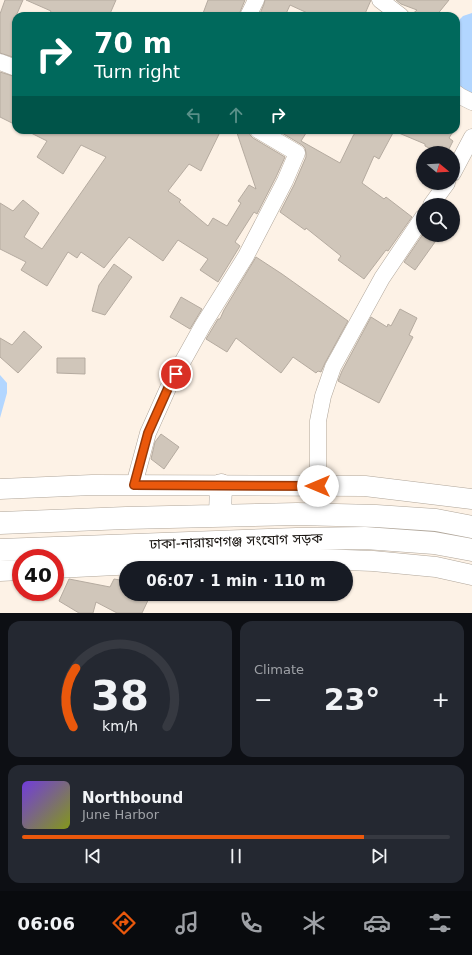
<!DOCTYPE html>
<html lang="en">
<head>
<meta charset="utf-8">
<style>
  :root { --surface:#171b24; --page:#242831; --text:#f1f3f6; --muted:#9ea1a6; --line:#363941; --accent:#ea580c }
  body { margin:0; font-family:"DejaVu Sans","Noto Sans Bengali",sans-serif; background:var(--page); color:var(--text); height:100vh; display:flex; flex-direction:column; font-size:15px; white-space:nowrap }
  * { box-sizing:border-box; margin:0 }
  p { font-size:13px; color:var(--muted) }
  .icon { flex:none; width:22px; height:22px; fill:none; stroke:currentColor; stroke-width:2; stroke-linecap:round; stroke-linejoin:round }
  .map { position:relative; height:613px; overflow:hidden }
  .details { display:flex; flex-direction:column; gap:8px; padding:8px; background:#0d0f14; flex:1 }
  .details>* { flex:none }
  .guide { position:absolute; left:12px; top:12px; width:448px; height:122px; border-radius:12px; box-shadow:0 1px 3px #0004; background:#00695c; color:#fff; overflow:hidden }
  .needle { width:26px; rotate:108deg }
  .controls { position:absolute; left:416px; top:146px; display:grid; gap:8px }
  .controls a { display:grid; place-items:center; width:44px; height:44px; border-radius:50%; background:var(--surface); box-shadow:0 1px 3px #0004; font-size:20px }
  .speed { position:absolute; left:12px; top:549px; display:flex; gap:8px; font-size:20px; font-weight:700; text-align:center }
  .speed>* { display:grid; place-content:center; width:52px; height:52px; border-radius:50%; background:var(--surface); box-shadow:0 1px 3px #0004; line-height:1 }
  .speed .limit { border:6px solid #d22; background:#fff; color:#111 }
  .pin { position:absolute; display:grid; place-items:center; width:34px; height:34px; color:#fff; margin:-17px; border:2px solid #fff; border-radius:50%; box-shadow:0 1px 4px #0007 }
  .me { position:absolute; width:44px; margin:-22px; rotate:270deg; stroke-linejoin:round; filter:drop-shadow(0 0 3px #0008) }
  .turn { display:flex; align-items:center; gap:14px; height:84px; padding:0 16px; font-size:18px }
  .turn .icon { width:52px; height:52px; stroke-width:2.5 }
  .turn b { display:block; font-size:28px; line-height:34px }
  .lanes { display:flex; align-items:center; height:38px; padding:0 16px; background:#0003; justify-content:center; gap:20px; direction:ltr }
  .lanes .off { opacity:.35 }
  .big { font-size:30px; font-weight:700; line-height:1.1 }
  .details .tile { flex:1; display:flex; flex-direction:column; justify-content:center; gap:6px; min-width:0; padding:0 14px; border-radius:12px; background:var(--page) }
  .details .dial { align-items:center; gap:0 }
  .dial svg { height:104px; overflow:visible; fill:none; stroke:var(--line); stroke-width:7; stroke-linecap:round; text-anchor:middle }
  .dial text { fill:var(--text); stroke:none }
  .song { display:flex; align-items:center; gap:12px }
  .cover { width:48px; height:48px; border-radius:6px; background:linear-gradient(135deg,hsl(260 70% 55%),hsl(70 70% 35%)) }
  .played { height:4px; border-radius:2px; background:linear-gradient(90deg,var(--accent) 80%,var(--line) 80%) }
  .keys { display:flex; justify-content:space-around; direction:ltr }
  .heat { display:flex; justify-content:space-between; align-items:center; font-size:22px; direction:ltr }
  .details .tiles { flex:1; display:grid; gap:8px; grid-template-columns:1fr 1fr }
  .tile:last-child { grid-column:span 2 }
  .trip { position:absolute; left:119px; top:561px; width:234px; height:40px; border-radius:20px; background:var(--surface); box-shadow:0 1px 3px #0004; font-weight:700; line-height:40px; text-align:center }
  .menu { display:flex; height:64px; justify-content:space-around; align-items:center; background:#090b0e; color:var(--muted) }
  .menu .icon { width:28px; height:28px }
  .menu .active { color:var(--accent) }
  .menu b { font-size:18px; color:var(--text) }
  .map>svg:first-child { display:block }
  .water { fill:#b2d6ff }
  .building { fill:#d0c6ba; stroke:#b5aba0 }
  .lines { fill:none; stroke-linecap:round; stroke-linejoin:round }
  .minor-casing { stroke:#b0a69a; stroke-width:17 }
  .tertiary-casing { stroke:#b0a69a; stroke-width:21 }
  .primary-casing { stroke:#b0a69a; stroke-width:23 }
  .minor { stroke:#fff; stroke-width:16 }
  .tertiary { stroke:#fff; stroke-width:20 }
  .primary { stroke:#fff; stroke-width:22 }
  .route-casing { stroke:#983908; stroke-width:10 }
  .route { stroke:#ea580c; stroke-width:7 }
  .labels { text-anchor:middle; stroke-width:3.5; stroke-linejoin:round; paint-order:stroke }
  .street-label { font-size:14px; fill:#181410; stroke:#fff }
</style>
</head>
<body>
<div class="map">
<svg width="472" height="613" viewBox="0 0 472 613">
  <rect width="100%" height="100%" fill="#fdf2e6"/>
  <path class="water" d="M472 13V98L456 89V23L463 16Z
    M0 375 7 383V393L0 418Z"/>
  <path class="building" d="M5 0H23L16 16V58L0 53V14Z
    M26 0H116L109 16H59L50 13 51 11Z
    M208 0H245L240 12 239 16H202Z
    M265 0H371L364 16H314L290 5 285 16H259L264 4Z
    M396 0H449L436 16H410L417 10 401 4Z
    M0 72 16 77V125L0 117Z
    M25 130H221L201 171 189 164 168 191 181 200 179 202 208 226 213 218 227 226 241 203 238 201 249 185 256 189 236 130H247L249 131 250 135 253 138 285 157 276 177 257 214 254 212 235 242 240 246 218 282 200 270 208 259 178 240 163 261 129 237 104 268 81 252 77 258 68 252 47 286 21 270 26 262 0 249V203L13 211 23 200 39 213 24 237 42 249 106 157 81 145 63 174 37 157 47 141Z
    M277 130H308L301 141 340 163 353 136 357 130H454L449 138 453 141 447 153H439L425 146V144L394 131 379 159 374 156 362 183 384 199 386 197 412 217 388 251 386 250 364 279 338 260 341 256 306 228 305 230 280 212 294 185 306 157V153L305 148 302 145Z
    M423 234V235H440L415 270 404 262Z
    M256 257 282 274 348 321 325 363 321 372 318 371 316 373 293 357 281 373 236 338 227 352 206 339 218 319H220L224 310Z
    M114 264 132 277 105 315 92 311 99 285Z
    M181 297 202 309 190 329 170 317Z
    M400 309 417 318 409 335 413 337 379 403 338 381 342 371 371 317 387 327 388 324 391 326Z
    M24 331 42 347 18 373 0 357V338L12 345Z
    M57 358H85V374L57 373Z
    M161 434 179 447 164 469 151 459 155 442Z
    M69 579 110 587 114 579 126 581V594H151L142 613H117L96 602 93 613H79L59 601Z"/>
  <g class="lines">
    <defs>
      <path id="minor" d="M380 0 401 16
        M248 16 256 0
        M0 62 16 68
        M456 93 460 96 472 102
        M453 173 472 137
        M431 205 447 183
        M134 485 148 433 169 386 203 325 246 256 285 181 297 153 258 130
        M318 486V421L323 396 333 367 382 278 423 217"/>
      <path id="tertiary" d="M0 489 92 485 365 486 472 499
        M55 568 218 560 318 559 373 561 436 567 472 575
        M0 571 21 570"/>
      <path id="primary" d="M220 515 221 485
        M0 523 126 518 297 514 376 516 436 520 472 527
        M0 550 296 539 365 538 434 543 472 550"/>
    </defs>
    <use href="#minor" class="minor-casing"/>
    <use href="#tertiary" class="tertiary-casing"/>
    <use href="#primary" class="primary-casing"/>
    <use href="#minor" class="minor"/>
    <use href="#tertiary" class="tertiary"/>
    <use href="#primary" class="primary"/>
  </g>
  <g class="lines">
    <defs>
      <path id="route" d="M176 374 169 386 148 433 134 485 318 486"/>
    </defs>
    <use href="#route" class="route-casing"/>
    <use href="#route" class="route"/>
  </g>
  <g class="labels">
    <g class="street-label">
      <text transform="translate(236 541) rotate(-2)" y="5">ঢাকা-নারায়ণগঞ্জ সংযোগ সড়ক</text>
    </g>
  </g>
</svg>
<div class="controls">
<a><svg class="needle" viewBox="-14 -14 28 28"><path d="M0-13l5 13h-10z" fill="#e53935"/><path d="M0 13l5-13h-10z" fill="#9ea1a6"/></svg></a>
<a><svg class="icon" aria-label="search" viewBox="0 0 24 24"><circle cx="10" cy="10" r="6"/><path d="M15 15l6 6"/></svg></a>
</div>
<div class="speed"><div class="limit">40</div></div>
<div class="pin" style="left:176px;top:374px;background:#d93025"><svg class="icon" aria-label="arrive" viewBox="0 0 24 24"><path d="M6 21V4h12l-3 4 3 4H6"/></svg></div>
<svg class="me" style="left:318px;top:486px" viewBox="-20 -20 40 40"><circle r="19" fill="#fff"/><path d="M0-13L10 11 0 6-10 11z" fill="#ea580c"/></svg>
<div class="trip">06:07 · 1 min · 110 m</div>
<div class="guide">
<div class="turn"><svg class="icon" aria-label="right" viewBox="0 0 24 24"><path d="M7 20v-9h11M14 6l5 5-5 5"/></svg><div><b>70 m</b>Turn right</div></div>
<div class="lanes"><svg class="icon off" aria-label="left" viewBox="0 0 24 24"><path d="M17 20v-9H6M10 6l-5 5 5 5"/></svg><svg class="icon off" aria-label="ahead" viewBox="0 0 24 24"><path d="M12 20V5M6 11l6-6 6 6"/></svg><svg class="icon" aria-label="right" viewBox="0 0 24 24"><path d="M7 20v-9h11M14 6l5 5-5 5"/></svg></div>
</div>
</div>
<section class="details">
<div class="tiles">
<div class="tile dial"><svg viewBox="0 0 100 80">
<path d="M14 69A42 42 0 1 1 86 69"/>
<path d="M14 69A42 42 0 0 1 16 24" stroke="#ea580c"/>
<text x="50" y="56" font-size="32" font-weight="700">38</text>
<text x="50" y="72" font-size="11">km/h</text>
</svg></div>
<div class="tile"><p>Climate</p>
<div class="heat"><a>−</a><b class="big">23°</b><a>+</a></div>
</div>
<div class="tile">
<div class="song"><i class="cover"></i><div><b>Northbound</b><p>June Harbor</p></div></div>
<div class="played"></div>
<div class="keys"><svg class="icon" aria-label="previous" viewBox="0 0 24 24"><path d="M18 5L8 12l10 7zM5 5v14"/></svg><svg class="icon" aria-label="pause" viewBox="0 0 24 24"><path d="M8 5v14M16 5v14"/></svg><svg class="icon" aria-label="next" viewBox="0 0 24 24"><path d="M6 5l10 7-10 7zM19 5v14"/></svg></div>
</div>
</div>
</section>
<nav class="menu">
<b>06:06</b>
<svg class="icon active" aria-label="directions" viewBox="0 0 24 24"><path d="M12 3l9 9-9 9-9-9zM9 14v-3h6M13 9l2 2-2 2"/></svg>
<svg class="icon" aria-label="music" viewBox="0 0 24 24"><path d="M9 18V5l10-2v13"/><circle cx="6" cy="18" r="3"/><circle cx="16" cy="16" r="3"/></svg>
<svg class="icon" aria-label="phone" viewBox="0 0 24 24"><path d="M5 4h4l2 5-3 2q2 4 5 5l2-3 5 2v4C11 20 4 13 5 4z"/></svg>
<svg class="icon" aria-label="climate" viewBox="0 0 24 24"><path d="M12 3v18M4 7l16 10M4 17L20 7"/></svg>
<svg class="icon" aria-label="car" viewBox="0 0 24 24"><path d="M5 17H2v-5l4-1 3-4h7l3 4 3 1v5h-3M9 17h6M6 11h13"/><circle cx="7" cy="17" r="2"/><circle cx="17" cy="17" r="2"/></svg>
<svg class="icon" aria-label="filters" viewBox="0 0 24 24"><path d="M4 7h16M4 17h16"/><circle cx="9" cy="7" r="2"/><circle cx="15" cy="17" r="2"/></svg>
</nav>
</body>
</html>
